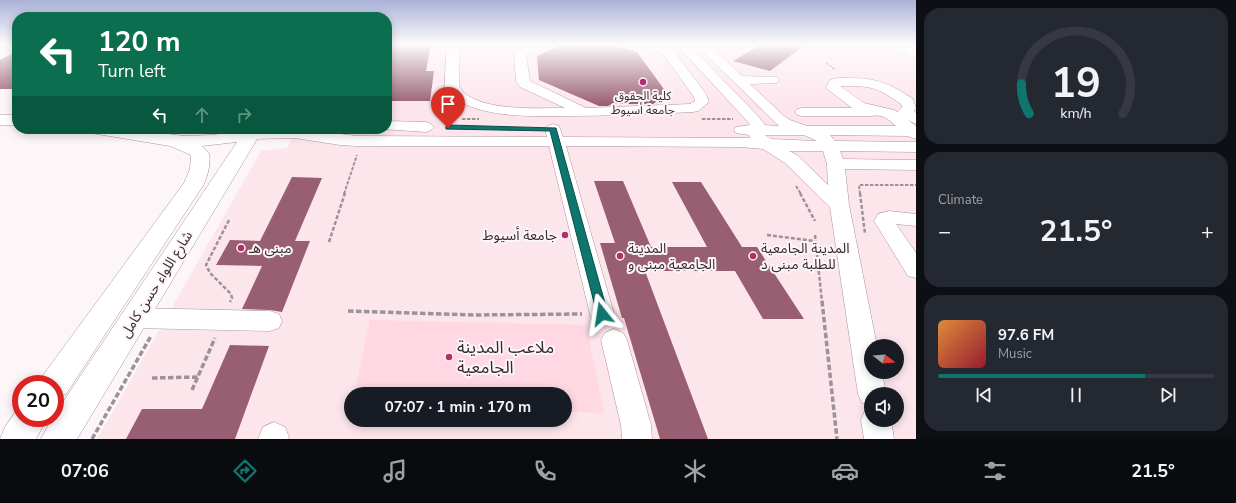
<!DOCTYPE html>
<html lang="en">
<head>
<meta charset="utf-8">
<style>
  :root { --surface:#171b24; --page:#242831; --text:#f1f3f6; --muted:#9ea1a6; --line:#363941; --accent:#0f766e }
  body { margin:0; font-family:"Nunito Sans","Noto Sans Arabic",sans-serif; background:var(--page); color:var(--text); height:100vh; display:flex; flex-direction:column; font-size:15px; white-space:nowrap }
  * { box-sizing:border-box; margin:0 }
  p { font-size:13px; color:var(--muted) }
  .icon { flex:none; width:22px; height:22px; fill:none; stroke:currentColor; stroke-width:2; stroke-linecap:round; stroke-linejoin:round }
  .map { position:relative; flex:1; overflow:hidden }
  .sheet { display:flex; flex-direction:column; gap:8px; padding:8px; background:#0d0f14; width:320px }
  .sheet>* { flex:none }
  .banner { position:absolute; left:12px; top:12px; width:380px; height:122px; border-radius:16px; box-shadow:0 2px 10px #0003; background:#0b6e4f; color:#fff; overflow:hidden }
  .needle { width:26px; rotate:107deg }
  .buttons { position:absolute; left:864px; top:339px; display:grid; gap:8px }
  .buttons a { display:grid; place-items:center; width:40px; height:40px; border-radius:50%; background:var(--surface); box-shadow:0 2px 10px #0003; font-size:20px }
  .speed { position:absolute; left:12px; top:375px; display:flex; gap:8px; font-size:20px; font-weight:700; text-align:center }
  .speed>* { display:grid; place-content:center; width:52px; height:52px; border-radius:50%; background:var(--surface); box-shadow:0 2px 10px #0003; line-height:1 }
  .speed .limit { border:6px solid #d22; background:#fff; color:#111 }
  .pin { position:absolute; display:grid; place-items:center; width:34px; height:34px; color:#fff; margin:-41px -17px; border-radius:50% 50% 50% 0; rotate:-45deg; box-shadow:0 0 4px #0007 }
  .pin .icon { rotate:45deg }
  .me { position:absolute; width:44px; margin:-22px; rotate:345deg; stroke-linejoin:round; filter:drop-shadow(0 0 3px #0008) }
  .turn { display:flex; align-items:center; gap:14px; height:84px; padding:0 20px; font-size:18px }
  .turn .icon { width:52px; height:52px; stroke-width:2.5 }
  .turn b { display:block; font-size:28px; line-height:34px }
  .lanes { display:flex; align-items:center; height:38px; padding:0 20px; background:#0003; justify-content:center; gap:20px; direction:ltr }
  .lanes .off { opacity:.35 }
  .big { font-size:30px; font-weight:700; line-height:1.1 }
  .sheet .widget { flex:1; display:flex; flex-direction:column; justify-content:center; gap:6px; min-width:0; padding:0 14px; border-radius:16px; background:var(--page) }
  .sheet .dial { align-items:center; gap:0 }
  .dial svg { height:104px; overflow:visible; fill:none; stroke:var(--line); stroke-width:7; stroke-linecap:round; text-anchor:middle }
  .dial text { fill:var(--text); stroke:none }
  .song { display:flex; align-items:center; gap:12px }
  .cover { width:48px; height:48px; border-radius:6px; background:linear-gradient(135deg,hsl(30 70% 55%),hsl(350 70% 35%)) }
  .played { height:4px; border-radius:2px; background:linear-gradient(90deg,var(--accent) 75%,var(--line) 75%) }
  .keys { display:flex; justify-content:space-around; direction:ltr }
  .heat { display:flex; justify-content:space-between; align-items:center; font-size:22px; direction:ltr }
  .trip { position:absolute; left:344px; top:387px; width:228px; height:40px; border-radius:20px; background:var(--surface); box-shadow:0 2px 10px #0003; font-weight:700; line-height:40px; text-align:center }
  .dock { display:flex; height:64px; justify-content:space-around; align-items:center; background:#090b0e; color:var(--muted) }
  .dock .icon { width:28px; height:28px }
  .dock .on { color:var(--accent) }
  .dock b { font-size:18px; color:var(--text) }
  main { display:flex; flex:1; min-height:0 }
  .map>svg:first-child { display:block }
  .built { fill:#fde5ec; fill-rule:evenodd }
  .green { fill:#ffd8e3 }
  .building { fill:#985f72 }
  .lines { fill:none; stroke-linecap:round; stroke-linejoin:round }
  .minor-casing { stroke:#af939b; stroke-width:1 }
  .major-casing { stroke:#af939b; stroke-width:1 }
  .path-far3 { stroke:#9d9396; stroke-width:1.5; stroke-dasharray:2.5 1.5; stroke-linecap:butt }
  .path-far2 { stroke:#9d9396; stroke-width:2; stroke-dasharray:3.5 1.5; stroke-linecap:butt }
  .path-far1 { stroke:#9d9396; stroke-width:2.5; stroke-dasharray:4 2; stroke-linecap:butt }
  .path { stroke:#9d9396; stroke-width:3.5; stroke-dasharray:5.5 2.5; stroke-linecap:butt }
  .minor { fill:#fff; fill-rule:evenodd }
  .major { fill:#fff; fill-rule:evenodd }
  .route { fill:#0f766e; stroke:#0a4d48 }
  .poi-dot { fill:#b62d6b; stroke:#fdf6f8; stroke-width:1.5 }
  .labels { text-anchor:middle; stroke-width:4; stroke-linejoin:round; paint-order:stroke }
  .far-poi-label { font-size:12px; fill:#372b2f; stroke:#fdf6f8 }
  .poi-label { font-size:14px; fill:#372b2f; stroke:#fdf6f8; text-anchor:start }
  .street-label { font-size:14px; fill:#372b2f; stroke:#fdf6f8 }
  .near-poi-label { font-size:17px; fill:#372b2f; stroke:#fdf6f8; text-anchor:start }
</style>
</head>
<body>
<main>
<div class="map">
<svg width="916" height="439" viewBox="0 0 916 439">
  <rect width="100%" height="100%" fill="#fdf6f8"/>
  <path class="built" d="M387 44H916V439H97L261 151 287 148 297 129H387ZM871 346H897V372H871ZM351 394H565V420H351ZM871 394H897V420H871Z"/>
  <path class="green" d="M370 320 586 325 604 413 565 412V394H354Z"/>
  <path class="building" d="M387 44H431L426 71H434L430 101H387Z
    M563 44 616 46 637 52 666 92 663 97 653 104H612L608 106H599L539 80 537 56Z
    M762 44H806L770 71 733 61Z
    M17 51V89H0V60Z
    M292 177 322 178 295 241H310L282 312 270 310 242 309 262 266 216 265 230 240 260 241Z
    M594 181H623L651 247H707L672 182H701L742 247H757L804 319H763L735 271H645L708 439H660L624 318H622L600 243H615Z
    M230 345 269 346 235 439H126L142 409H202Z"/>
  <g class="lines">
    <defs>
      <path id="minor" d="M447 44H459V86C461 89 464 93 467 95 490 111 538 108 565 108L520 87 516 81 514 54C522 44 531 44 543 44L526 55 530 81 586 108 690 104 695 101 694 97 664 55 639 46 637 44H654L672 49 706 94 709 102 698 111 693 112C650 114 608 116 565 116 529 116 491 118 458 101L457 112 455 115 450 116 445 115 443 112Z
        M676 44H688L758 116 765 125 779 126 695 44H708L742 76 777 77 779 80 777 83 750 84 784 116 790 120 807 126H896C888 119 883 114 872 116H802L797 115 795 112 797 109 802 108H852L826 88 829 81C835 77 841 78 848 78 878 78 888 83 913 99L916 108 914 111 916 113V124L908 120 916 126V139L907 136 830 135 835 141 916 142V152L840 151 843 159 916 160V170L845 169 849 205 877 346H871V372H882L886 394H871V406L862 403 858 394 830 207 785 163 763 149 741 147 566 146 614 314 611 321 602 324 593 321 590 314 549 146H357L340 145 295 138 251 139 245 137 243 134 245 131 251 129H300L357 136 547 137 545 129 547 126 553 124 559 126 563 137 750 138 749 135 736 133 734 130 736 127 750 125 748 122ZM840 86C871 86 875 86 901 104L902 107 897 112 894 110 864 103ZM765 135H804L817 141 771 139ZM789 151H823L827 164 828 185 797 155Z
        M890 44H904L916 50V59L892 46Z
        M387 121 426 122 431 124 434 127 431 130 426 132 382 129H387Z
        M889 211 916 214V226L896 224 916 253V278L908 276 874 221 878 214Z
        M134 308 270 311 279 314 282 321 279 328 270 331 134 328 125 325 122 318 125 311Z
        M614 329 623 333 627 340 651 425 652 439H622L621 425 601 340 605 333Z
        M871 408V420H891L894 439H864L861 420 865 410Z
        M274 422 285 427 289 437 288 439H258L263 427Z"/>
      <path id="major" d="M0 115H17V125H0Z
        M88 129H129L184 136 213 135 245 129H263L77 439H41L52 418H55V414L237 142 202 146 209 153C211 164 208 174 204 184L66 394 55 398V384H40L44 374 184 183 190 169 191 155 170 146 97 134 91 133Z
        M19 407H21V418H47L36 439H0L5 427Z"/>
    </defs>
    <use href="#minor" class="minor-casing"/>
    <use href="#major" class="major-casing"/>
    <path class="path-far3" d="M826 63 836 70"/>
    <path class="path-far2" d="M462 119H479
      M702 119H733
      M796 186 801 194
      M344 194 357 155
      M860 194 859 185H916"/>
    <path class="path-far1" d="M800 193 815 221
      M860 193 865 234
      M229 220 206 265 210 273 231 294 232 298 230 302
      M767 235 815 241
      M815 235 822 302
      M329 242 345 193"/>
    <path class="path" d="M822 301 837 439
      M348 311 475 315 582 314
      M152 378 198 377
      M192 390 215 338
      M92 439 151 336"/>
    <use href="#minor" class="minor"/>
    <use href="#major" class="major"/>
  </g>
  <linearGradient id="sky" x2="0" y2="1"><stop stop-color="#a9b1d8"/><stop offset="0.42" stop-color="#fefbfc"/><stop offset="1" stop-color="#fefbfc" stop-opacity="0"/></linearGradient>
  <rect width="916" height="105" fill="url(#sky)"/>
  <path class="route" d="M448 125 556 128 608 314 606 317 602 318 598 317 597 314 550 131 446 129V126Z"/>
  <g class="poi-dot">
    <circle cx="643" cy="82" r="4"/>
    <circle cx="565" cy="235" r="4"/>
    <circle cx="241" cy="248" r="4"/>
    <circle cx="620" cy="256" r="4"/>
    <circle cx="753" cy="256" r="4"/>
    <circle cx="449" cy="357" r="4"/>
  </g>
  <g class="labels">
    <g class="far-poi-label">
      <text x="643" y="100">كلية الحقوق<tspan x="643" dy="14">جامعة أسيوط</tspan></text>
    </g>
    <g class="poi-label">
      <text x="557" y="240" text-anchor="end">جامعة أسيوط</text>
      <text x="249" y="253">مبنى هـ</text>
      <text x="628" y="253">المدينة<tspan x="628" dy="16">الجامعية مبنى و</tspan></text>
      <text x="761" y="253">المدينة الجامعية<tspan x="761" dy="16">للطلبة مبنى د</tspan></text>
    </g>
    <g class="street-label">
      <text transform="translate(156 284) rotate(-58)" y="5">شارع اللواء حسن كامل</text>
    </g>
    <g class="near-poi-label">
      <text x="457" y="353">ملاعب المدينة<tspan x="457" dy="20">الجامعية</tspan></text>
    </g>
  </g>
</svg>
<div class="buttons">
<a><svg class="needle" viewBox="-14 -14 28 28"><path d="M0-13l5 13h-10z" fill="#e53935"/><path d="M0 13l5-13h-10z" fill="#9ea1a6"/></svg></a>
<a><svg class="icon" aria-label="sound" viewBox="0 0 24 24"><path d="M4 9h4l5-4v14l-5-4H4zM17 9q2 3 0 6"/></svg></a>
</div>
<div class="speed"><div class="limit">20</div></div>
<div class="pin" style="left:448px;top:128px;background:#d93025"><svg class="icon" aria-label="arrive" viewBox="0 0 24 24"><path d="M6 21V4h12l-3 4 3 4H6"/></svg></div>
<svg class="me" style="left:602px;top:314px" viewBox="-20 -20 40 40"><path d="M0-17L14 15 0 8-14 15z" fill="#0f766e" stroke="#fff" stroke-width="4"/></svg>
<div class="trip">07:07 · 1 min · 170 m</div>
<div class="banner">
<div class="turn"><svg class="icon" aria-label="left" viewBox="0 0 24 24"><path d="M17 20v-9H6M10 6l-5 5 5 5"/></svg><div><b>120 m</b>Turn left</div></div>
<div class="lanes"><svg class="icon" aria-label="left" viewBox="0 0 24 24"><path d="M17 20v-9H6M10 6l-5 5 5 5"/></svg><svg class="icon off" aria-label="ahead" viewBox="0 0 24 24"><path d="M12 20V5M6 11l6-6 6 6"/></svg><svg class="icon off" aria-label="right" viewBox="0 0 24 24"><path d="M7 20v-9h11M14 6l5 5-5 5"/></svg></div>
</div>
</div>
<section class="sheet">
<div class="widget dial"><svg viewBox="0 0 100 80">
<path d="M14 69A42 42 0 1 1 86 69"/>
<path d="M14 69A42 42 0 0 1 8 46" stroke="#0f766e"/>
<text x="50" y="56" font-size="32" font-weight="700">19</text>
<text x="50" y="72" font-size="11">km/h</text>
</svg></div>
<div class="widget"><p>Climate</p>
<div class="heat"><a>−</a><b class="big">21.5°</b><a>+</a></div>
</div>
<div class="widget">
<div class="song"><i class="cover"></i><div><b>97.6 FM</b><p>Music</p></div></div>
<div class="played"></div>
<div class="keys"><svg class="icon" aria-label="previous" viewBox="0 0 24 24"><path d="M18 5L8 12l10 7zM5 5v14"/></svg><svg class="icon" aria-label="pause" viewBox="0 0 24 24"><path d="M8 5v14M16 5v14"/></svg><svg class="icon" aria-label="next" viewBox="0 0 24 24"><path d="M6 5l10 7-10 7zM19 5v14"/></svg></div>
</div>
</section>
</main>
<nav class="dock">
<b>07:06</b>
<svg class="icon on" aria-label="directions" viewBox="0 0 24 24"><path d="M12 3l9 9-9 9-9-9zM9 14v-3h6M13 9l2 2-2 2"/></svg>
<svg class="icon" aria-label="music" viewBox="0 0 24 24"><path d="M9 18V5l10-2v13"/><circle cx="6" cy="18" r="3"/><circle cx="16" cy="16" r="3"/></svg>
<svg class="icon" aria-label="phone" viewBox="0 0 24 24"><path d="M5 4h4l2 5-3 2q2 4 5 5l2-3 5 2v4C11 20 4 13 5 4z"/></svg>
<svg class="icon" aria-label="climate" viewBox="0 0 24 24"><path d="M12 3v18M4 7l16 10M4 17L20 7"/></svg>
<svg class="icon" aria-label="car" viewBox="0 0 24 24"><path d="M5 17H2v-5l4-1 3-4h7l3 4 3 1v5h-3M9 17h6M6 11h13"/><circle cx="7" cy="17" r="2"/><circle cx="17" cy="17" r="2"/></svg>
<svg class="icon" aria-label="filters" viewBox="0 0 24 24"><path d="M4 7h16M4 17h16"/><circle cx="9" cy="7" r="2"/><circle cx="15" cy="17" r="2"/></svg>
<b>21.5°</b>
</nav>
</body>
</html>
